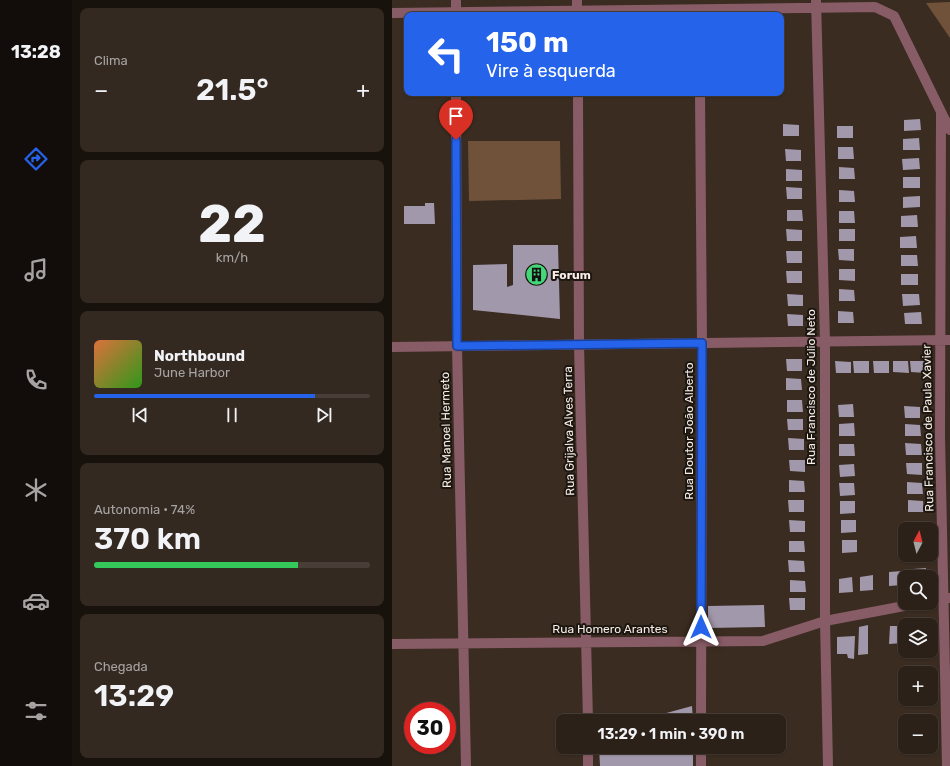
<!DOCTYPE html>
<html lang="pt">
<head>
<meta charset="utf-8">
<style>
  :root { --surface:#2c2118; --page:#342921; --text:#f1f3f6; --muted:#a6a3a2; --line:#483e37; --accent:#2563eb }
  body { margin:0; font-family:Rubik,sans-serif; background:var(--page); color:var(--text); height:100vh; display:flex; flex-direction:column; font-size:15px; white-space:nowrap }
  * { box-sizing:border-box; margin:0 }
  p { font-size:13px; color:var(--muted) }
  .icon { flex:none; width:22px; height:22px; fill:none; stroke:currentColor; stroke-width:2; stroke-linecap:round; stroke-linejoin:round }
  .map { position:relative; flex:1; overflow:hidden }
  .sheet { display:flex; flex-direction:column; gap:8px; padding:8px; background:#18120d; width:320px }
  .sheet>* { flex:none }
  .top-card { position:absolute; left:12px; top:12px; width:380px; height:84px; border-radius:8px; box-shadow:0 1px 3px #0004,0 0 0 1px var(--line); background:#2563eb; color:#fff; overflow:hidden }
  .needle { width:26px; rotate:7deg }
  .fabs { position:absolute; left:506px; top:522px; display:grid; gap:8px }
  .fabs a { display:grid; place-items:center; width:40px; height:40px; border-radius:8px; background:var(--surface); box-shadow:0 1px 3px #0004,0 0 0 1px var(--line); font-size:20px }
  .speed { position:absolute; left:12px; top:702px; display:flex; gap:8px; font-size:20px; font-weight:700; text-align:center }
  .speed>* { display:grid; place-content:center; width:52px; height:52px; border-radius:50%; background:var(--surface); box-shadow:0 1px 3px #0004,0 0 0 1px var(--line); line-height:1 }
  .speed .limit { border:6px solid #d22; background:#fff; color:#111 }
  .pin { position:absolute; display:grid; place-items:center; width:34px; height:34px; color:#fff; margin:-41px -17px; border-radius:50% 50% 50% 0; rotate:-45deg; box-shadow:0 0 4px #0007 }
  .pin .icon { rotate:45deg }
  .me { position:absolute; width:44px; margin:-22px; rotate:0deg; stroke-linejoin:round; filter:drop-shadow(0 0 3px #0008) }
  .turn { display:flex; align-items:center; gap:14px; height:84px; padding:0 16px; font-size:18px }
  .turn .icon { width:52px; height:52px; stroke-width:2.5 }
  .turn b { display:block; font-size:28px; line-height:34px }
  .big { font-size:30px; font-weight:600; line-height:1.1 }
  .sheet .card { flex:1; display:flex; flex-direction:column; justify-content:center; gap:6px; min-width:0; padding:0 14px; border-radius:8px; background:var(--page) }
  .sheet .dial { align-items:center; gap:0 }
  .dial b { font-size:52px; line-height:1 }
  .song { display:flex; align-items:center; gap:12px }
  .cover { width:48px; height:48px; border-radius:6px; background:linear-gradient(135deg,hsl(20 70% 55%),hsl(110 70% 35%)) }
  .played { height:4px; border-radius:2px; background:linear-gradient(90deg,var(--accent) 80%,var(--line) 80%) }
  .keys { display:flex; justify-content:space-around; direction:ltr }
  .heat { display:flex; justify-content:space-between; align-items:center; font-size:22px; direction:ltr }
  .charge { height:6px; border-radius:3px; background:linear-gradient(90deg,#34c759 74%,var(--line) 0) }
  .trip { position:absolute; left:164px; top:714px; width:230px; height:40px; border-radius:8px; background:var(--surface); box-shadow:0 1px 3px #0004,0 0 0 1px var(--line); font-weight:600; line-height:40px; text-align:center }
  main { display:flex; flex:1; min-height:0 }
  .tabs { display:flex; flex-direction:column; width:72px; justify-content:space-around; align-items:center; background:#120d0a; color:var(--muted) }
  .tabs .icon { width:28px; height:28px }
  .tabs .active { color:var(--accent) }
  .tabs b { font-size:18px; color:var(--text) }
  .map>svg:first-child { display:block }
  .green { fill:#70523a }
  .building { fill:#a198ab }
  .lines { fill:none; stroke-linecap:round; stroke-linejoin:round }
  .minor { stroke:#885c66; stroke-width:10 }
  .route-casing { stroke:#184099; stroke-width:10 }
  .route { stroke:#2563eb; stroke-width:7 }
  .labels { text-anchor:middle; stroke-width:4; stroke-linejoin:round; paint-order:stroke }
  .poi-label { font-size:12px; font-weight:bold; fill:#f7ede6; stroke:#1c1610; text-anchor:start }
  .street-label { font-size:12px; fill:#f7ede6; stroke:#1c1610 }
</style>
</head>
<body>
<main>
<nav class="tabs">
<b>13:28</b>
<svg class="icon active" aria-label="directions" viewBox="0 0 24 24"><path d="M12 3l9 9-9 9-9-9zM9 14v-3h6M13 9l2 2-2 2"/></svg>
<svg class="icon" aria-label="music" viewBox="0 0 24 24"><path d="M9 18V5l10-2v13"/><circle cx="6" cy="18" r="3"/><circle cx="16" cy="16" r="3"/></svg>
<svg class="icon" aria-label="phone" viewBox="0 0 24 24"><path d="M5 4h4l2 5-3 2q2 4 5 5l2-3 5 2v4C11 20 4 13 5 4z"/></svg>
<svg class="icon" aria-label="climate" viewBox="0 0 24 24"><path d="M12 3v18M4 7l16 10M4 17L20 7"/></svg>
<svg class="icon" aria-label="car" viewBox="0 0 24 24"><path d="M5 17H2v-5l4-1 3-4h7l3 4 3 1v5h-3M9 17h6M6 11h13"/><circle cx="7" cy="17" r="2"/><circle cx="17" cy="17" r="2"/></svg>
<svg class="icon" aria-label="filters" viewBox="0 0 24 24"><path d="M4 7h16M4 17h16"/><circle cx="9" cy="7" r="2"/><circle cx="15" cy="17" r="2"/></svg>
</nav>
<section class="sheet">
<div class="card"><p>Clima</p>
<div class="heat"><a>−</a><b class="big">21.5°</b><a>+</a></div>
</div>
<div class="card dial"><b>22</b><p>km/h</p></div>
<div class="card">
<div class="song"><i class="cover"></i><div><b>Northbound</b><p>June Harbor</p></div></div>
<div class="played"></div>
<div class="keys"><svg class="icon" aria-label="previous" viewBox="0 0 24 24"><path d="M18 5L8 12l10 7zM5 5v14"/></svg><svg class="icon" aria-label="pause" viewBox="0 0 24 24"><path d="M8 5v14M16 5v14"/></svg><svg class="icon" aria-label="next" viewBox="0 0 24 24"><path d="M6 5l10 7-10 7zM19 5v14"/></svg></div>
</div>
<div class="card"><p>Autonomia · 74%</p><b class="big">370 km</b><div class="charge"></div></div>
<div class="card"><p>Chegada</p><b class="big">13:29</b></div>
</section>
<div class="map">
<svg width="558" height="766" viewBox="0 0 558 766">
  <rect width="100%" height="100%" fill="#3a2c20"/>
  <path class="green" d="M558 2V38L534 3Z
    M76 141H168L169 199 77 201Z"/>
  <path class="building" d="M528 119 529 130 512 131V120Z
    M391 124 407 125V136H391Z
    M445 126H461V138H445Z
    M527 138 528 150H511V139Z
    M446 147H461L462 159H446Z
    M393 149 409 150V161H394Z
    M527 158 528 169 511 170 510 159Z
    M447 167 462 168 463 179H447Z
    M394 169 410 170V181H394Z
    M511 177H528V188H511Z
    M394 187 410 188V199H395Z
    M447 190 462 191 463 202H447Z
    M528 196V207L511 208V197Z
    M33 203H42L43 224H12V206H33Z
    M395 210H410L411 221H395Z
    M447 211H462L463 223H447Z
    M525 215 526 227H509V216Z
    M394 229 410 230V241H395Z
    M447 229H463V241H447Z
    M524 236 525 248H508V237Z
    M121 245H166L168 319 81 310V265L115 264V287L121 285Z
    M446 249H462V261L447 260Z
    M394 251H410V263H395Z
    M509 255H525L526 266H509Z
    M447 269H463V281L447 280Z
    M394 271H410V283H395Z
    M509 274H526V285H509Z
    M447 289 462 290 463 301H447Z
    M395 294 411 295V306H396Z
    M510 294H527L528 305 511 306Z
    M446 311 461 312 462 323H446Z
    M529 312 530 324H513L512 313Z
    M395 314 411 315V326H396Z
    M394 359H410V371H395Z
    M443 361 459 362V373H444Z
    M461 361H477V373H462Z
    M481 361H497V373H482Z
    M501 361H516L517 373 501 372Z
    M518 361H534V373L519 372Z
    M394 378 409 379 410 390H394Z
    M395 400H410L411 412H395Z
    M461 404 462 417H447L446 405Z
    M512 406 528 407V418H513Z
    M395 419H411V430H396Z
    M462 423 463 436H447V424Z
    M513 424 528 425 529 436H513Z
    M396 438 412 439V450H397Z
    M513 443 529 444 530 455H514Z
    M447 444H462L463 456H447Z
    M397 460H413V472L398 471Z
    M514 463H530V475L515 474Z
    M462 464 463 476 448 477 447 465Z
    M397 480 412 481 413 492H397Z
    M515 482 530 483 531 494H515Z
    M447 483H462L463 495 448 496Z
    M396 500H412V512H397Z
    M516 500 531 501 532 512H516Z
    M448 501H463V513L448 514Z
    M397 520 413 521V532H398Z
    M449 520H464V532L449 533Z
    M517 521 533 522V529H518Z
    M450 540H465V552L450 553Z
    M397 541H412L413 552H397Z
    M396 560 412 561 413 572H397Z
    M534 568V577H521V569Z
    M510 571V585L497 586V572Z
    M481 575V590L468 591V577Z
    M460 577 461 592 447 593V579Z
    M398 580 413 581 414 592H398Z
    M397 598H413V610H398Z
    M372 605 373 627 316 628V606Z
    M535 618V625H521L520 619Z
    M476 625V654L466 655 467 627Z
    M498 626H511V643L497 644Z
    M463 636 462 659 456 658 455 654H445V637Z
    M300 706 301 721H245Z
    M207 747H301V766H208Z"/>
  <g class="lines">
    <path class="minor" d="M64 0V15
      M185 0V15
      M424 0 433 341V621L436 766
      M0 13 483 7 502 16 558 130
      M64 93 65 346 74 766
      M186 93 187 344 196 721
      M308 93 310 343 309 721
      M549 113 548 436 555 766
      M0 347 558 340
      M539 601 557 598
      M0 644 371 641 433 621 528 603
      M196 747V766
      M309 747V766"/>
  </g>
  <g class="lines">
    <defs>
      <path id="route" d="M64 140 65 346 310 343 309 627"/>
    </defs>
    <use href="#route" class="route-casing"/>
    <use href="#route" class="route"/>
  </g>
  <defs>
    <symbol id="building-disc" viewBox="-11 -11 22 22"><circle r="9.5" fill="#44d77a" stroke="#1c1610"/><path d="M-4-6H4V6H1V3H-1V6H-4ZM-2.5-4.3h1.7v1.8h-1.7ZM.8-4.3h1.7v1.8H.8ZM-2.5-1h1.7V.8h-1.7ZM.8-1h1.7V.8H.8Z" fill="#111"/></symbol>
  </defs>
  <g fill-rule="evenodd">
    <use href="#building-disc" x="132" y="262" width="25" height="25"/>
  </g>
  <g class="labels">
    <g class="poi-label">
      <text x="160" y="279">Forum</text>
    </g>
    <g class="street-label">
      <text transform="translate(419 387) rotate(-90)" y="4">Rua Francisco de Júlio Neto</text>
      <text transform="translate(536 428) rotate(-91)" y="4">Rua Francisco de Paula Xavier</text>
      <text transform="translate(54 430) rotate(-91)" y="4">Rua Manoel Hermeto</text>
      <text transform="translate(177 431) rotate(-91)" y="4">Rua Grijalva Alves Terra</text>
      <text transform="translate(297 431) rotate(-90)" y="4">Rua Doutor João Alberto</text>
      <text x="218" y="633">Rua Homero Arantes</text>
    </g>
  </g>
</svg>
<div class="fabs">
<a><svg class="needle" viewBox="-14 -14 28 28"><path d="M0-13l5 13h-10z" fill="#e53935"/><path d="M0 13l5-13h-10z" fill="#a6a3a2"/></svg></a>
<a><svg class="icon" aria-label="search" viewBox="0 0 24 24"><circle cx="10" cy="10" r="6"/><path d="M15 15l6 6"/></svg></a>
<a><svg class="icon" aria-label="layers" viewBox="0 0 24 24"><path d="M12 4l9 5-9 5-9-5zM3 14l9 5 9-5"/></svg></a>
<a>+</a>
<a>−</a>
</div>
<div class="speed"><div class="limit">30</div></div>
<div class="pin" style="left:64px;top:140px;background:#d93025"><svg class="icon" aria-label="arrive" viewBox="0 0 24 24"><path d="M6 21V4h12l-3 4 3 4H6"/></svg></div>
<svg class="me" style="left:309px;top:627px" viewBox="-20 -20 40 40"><path d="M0-17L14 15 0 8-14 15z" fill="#2563eb" stroke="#fff" stroke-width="4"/></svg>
<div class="trip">13:29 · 1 min · 390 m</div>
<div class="top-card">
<div class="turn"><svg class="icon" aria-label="left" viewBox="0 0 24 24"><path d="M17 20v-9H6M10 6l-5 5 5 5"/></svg><div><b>150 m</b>Vire à esquerda</div></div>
</div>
</div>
</main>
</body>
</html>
